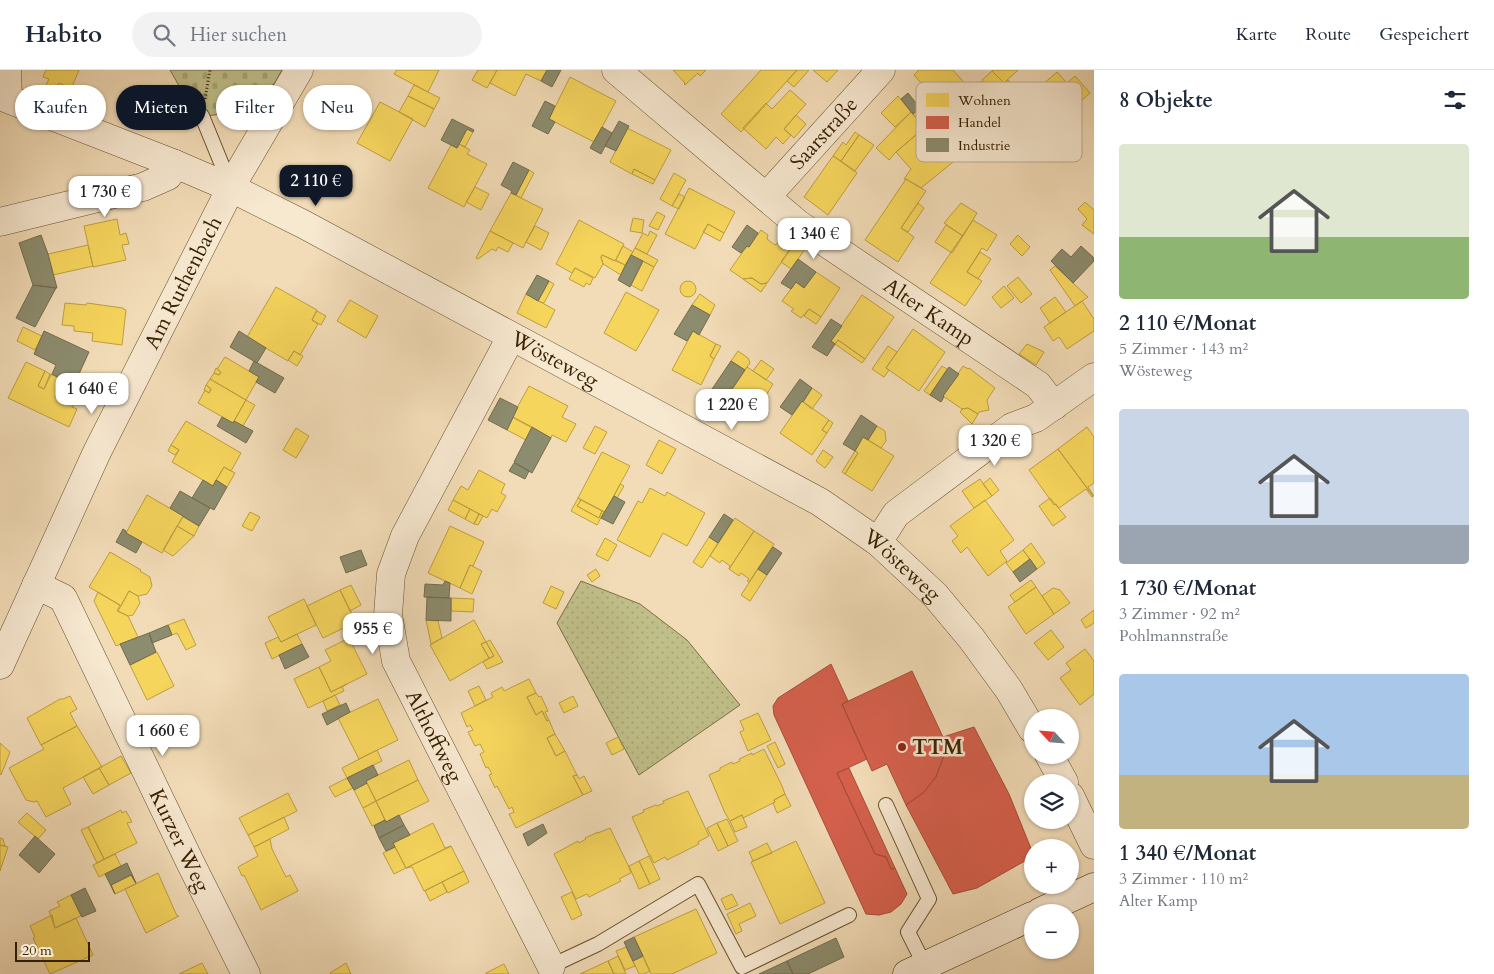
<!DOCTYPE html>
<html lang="de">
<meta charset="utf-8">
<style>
:root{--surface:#fff;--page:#f2f2f3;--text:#1f2937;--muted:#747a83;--line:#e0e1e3;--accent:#111827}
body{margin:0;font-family:Cardo,serif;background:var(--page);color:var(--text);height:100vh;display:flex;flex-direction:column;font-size:19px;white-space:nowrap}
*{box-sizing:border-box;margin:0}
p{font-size:16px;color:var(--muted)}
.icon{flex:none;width:28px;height:28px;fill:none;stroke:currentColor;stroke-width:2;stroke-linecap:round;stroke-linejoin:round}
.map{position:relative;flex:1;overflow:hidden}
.drawer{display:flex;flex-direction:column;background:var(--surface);width:400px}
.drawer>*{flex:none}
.hud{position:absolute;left:15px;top:15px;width:475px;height:45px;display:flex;gap:10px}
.needle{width:32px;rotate:296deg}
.tools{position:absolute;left:1024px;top:639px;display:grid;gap:10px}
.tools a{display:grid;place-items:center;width:55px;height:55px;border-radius:50%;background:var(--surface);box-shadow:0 1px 4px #0004;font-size:25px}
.scale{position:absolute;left:15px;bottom:12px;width:75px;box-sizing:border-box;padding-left:5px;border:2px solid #382100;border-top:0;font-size:14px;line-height:18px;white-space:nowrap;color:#382100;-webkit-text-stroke:4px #f7e8d0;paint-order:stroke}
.price{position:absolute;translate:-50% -42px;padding:0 11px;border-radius:10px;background:#fff;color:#222;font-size:16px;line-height:32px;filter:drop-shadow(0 1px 2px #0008)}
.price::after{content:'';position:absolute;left:50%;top:30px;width:15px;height:11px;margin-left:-8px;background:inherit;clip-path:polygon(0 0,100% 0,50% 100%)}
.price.current{background:var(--accent);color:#fff}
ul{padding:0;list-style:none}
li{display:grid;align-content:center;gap:10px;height:265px;padding:0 25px}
li span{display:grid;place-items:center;height:155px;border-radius:5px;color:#555}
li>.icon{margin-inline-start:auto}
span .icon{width:90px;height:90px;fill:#fffc;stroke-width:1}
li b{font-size:21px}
h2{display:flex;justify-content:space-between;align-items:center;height:60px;padding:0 25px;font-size:21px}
.tag{padding:0 18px;border-radius:22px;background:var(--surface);box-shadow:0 1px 4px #0004;font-size:18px;line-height:45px}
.tag.current{background:var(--accent);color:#fff}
header{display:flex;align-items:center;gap:30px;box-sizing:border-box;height:70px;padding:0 25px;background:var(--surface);border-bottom:1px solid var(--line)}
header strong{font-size:24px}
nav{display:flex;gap:28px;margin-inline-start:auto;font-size:18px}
.search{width:350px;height:45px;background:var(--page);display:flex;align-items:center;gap:12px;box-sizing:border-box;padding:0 18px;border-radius:28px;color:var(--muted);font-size:19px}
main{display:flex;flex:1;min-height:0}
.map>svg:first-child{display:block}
.cemetery{fill:url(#cemetery-stones);stroke:#7c7045}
.park{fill:url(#park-dots);stroke:#7c7045}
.homes{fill:#f6d55c;stroke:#bd9f40}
.shops{fill:#d6604d;stroke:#a74d36}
.industry{fill:#8c8c6e;stroke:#736c4d}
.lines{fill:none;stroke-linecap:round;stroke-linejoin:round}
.service-casing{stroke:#66502e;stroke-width:16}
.minor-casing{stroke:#66502e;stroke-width:29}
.secondary-casing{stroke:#382100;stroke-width:29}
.path{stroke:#382100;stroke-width:3;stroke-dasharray:1 2.5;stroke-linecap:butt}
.service{stroke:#f7e8d0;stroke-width:14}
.minor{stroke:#f7e8d0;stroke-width:28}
.secondary{stroke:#f7e8d0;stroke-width:28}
.poi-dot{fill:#8f2418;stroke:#f7e8d0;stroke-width:2}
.labels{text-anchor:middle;stroke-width:5;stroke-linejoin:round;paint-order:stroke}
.street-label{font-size:21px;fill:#382100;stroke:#f7e8d0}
.poi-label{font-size:21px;font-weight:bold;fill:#382100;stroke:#f7e8d0;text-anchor:start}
.key{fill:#f7e8d0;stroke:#beac92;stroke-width:1}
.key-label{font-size:14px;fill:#382100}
</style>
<header>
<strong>Habito</strong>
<div class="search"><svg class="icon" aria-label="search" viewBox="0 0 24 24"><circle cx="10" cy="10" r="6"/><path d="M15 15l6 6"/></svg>Hier suchen</div>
<nav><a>Karte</a><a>Route</a><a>Gespeichert</a></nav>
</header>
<main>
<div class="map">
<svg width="1094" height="904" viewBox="0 0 1094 904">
<defs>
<pattern id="cemetery-stones" width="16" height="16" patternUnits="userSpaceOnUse" patternTransform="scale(1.25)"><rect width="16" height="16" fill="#c0bf8a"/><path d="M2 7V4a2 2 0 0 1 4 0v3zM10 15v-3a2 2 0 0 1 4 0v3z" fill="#a6a475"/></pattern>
<pattern id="park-dots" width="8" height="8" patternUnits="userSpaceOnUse" patternTransform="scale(1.25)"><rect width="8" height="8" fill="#c0bf8a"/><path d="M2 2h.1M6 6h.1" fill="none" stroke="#a6a475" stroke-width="1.8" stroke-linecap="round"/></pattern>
</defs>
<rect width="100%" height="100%" fill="#f2dcb7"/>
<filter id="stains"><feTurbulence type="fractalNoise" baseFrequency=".004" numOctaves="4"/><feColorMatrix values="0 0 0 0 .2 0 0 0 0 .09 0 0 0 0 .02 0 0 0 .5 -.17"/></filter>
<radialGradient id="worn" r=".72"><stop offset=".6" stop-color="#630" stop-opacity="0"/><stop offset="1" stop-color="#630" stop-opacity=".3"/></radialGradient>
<path class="cemetery" d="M170,0H282L274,14L253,30L215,45L202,46L194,42Z"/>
<path class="park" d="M581,511L640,534L687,570L740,635L639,705L557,553Z"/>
<path class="homes" d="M46,0H79L71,19L59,13L56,20L46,15L49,9L43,7Z
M397,0H439L428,22L394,4Z
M478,0H497L487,18L472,10Z
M497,0H547L541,11L526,4L515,26L490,13Z
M673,0H706L700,6L698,3L685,15L684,14L685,13Z
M761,0H797L741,62L721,44Z
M797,0H809L794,17L787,11Z
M813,0H838L827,12Z
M919,0H953L976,26L946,54L931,38L938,32L914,5Z
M994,0H1018L1004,13L992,1Z
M992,1L1004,13L1008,10L1015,18L1001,30L982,10Z
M1057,2L1067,13L1075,6L1090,23L1060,50L1035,21Z
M570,7L616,31L594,72L549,49Z
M981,11L998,30L987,39L971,21Z
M414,15L440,28L434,39L408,26Z
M790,20L806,34L784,59L791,65L783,74L776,67L766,79L743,58L766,33L772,39Z
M408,26L434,39L425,57L399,42Z
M898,26L911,42L895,57L881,43Z
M933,26L938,32L931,38L949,57L941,64L932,54L925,60L913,44Z
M380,32L413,49L390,91L357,73Z
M911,42L924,58L896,82L889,90L876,78Z
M796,45L806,54L794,68L784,59Z
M627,58L671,80L655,110L634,99L632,104L610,92Z
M924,58L953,92L921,118L906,109H904L911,99L896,82Z
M467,59L473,62L465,77L459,74Z
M855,62L859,65L841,91L833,86L843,72L846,75Z
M859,65L874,75L855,101L841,91Z
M459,74L470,80L467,84L487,94L464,137L428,118L451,75L457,78Z
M833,86L857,103L828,145L804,127Z
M634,99L655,110L653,114L632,104Z
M529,100L534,103L521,128L516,125Z
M674,103L686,110L672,136L660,129Z
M906,109L926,121L901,158L914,167L898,192L865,170Z
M475,117L489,124L481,140L466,132Z
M689,118L735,142L724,163L708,154L695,179L665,164Z
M511,123L543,139L523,178L490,161Z
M679,124L685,127L679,139L672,136Z
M1085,132L1094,140V164L1082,155L1087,149L1078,139Z
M918,133L924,138L908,162L901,158Z
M961,133L977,143L963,166L944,153Z
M657,142L665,146L658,160L649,156Z
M633,148L644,150L642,163L630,161Z
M117,149L120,165L126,163L129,174L122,175L126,190L93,197L84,156Z
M579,150L624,174L615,191L602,185L601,187L603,194L595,208L575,198L572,203L556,194Z
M973,150L997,165L987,181L982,178L967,202L982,211L965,236L930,213Z
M708,154L724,163L720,171L703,162Z
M946,155L963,166L952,183L935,172Z
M535,156L549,163L541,180L526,172Z
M761,160L768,165L767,169L775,175L780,172L790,180L767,213L761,214L752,208L743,209L730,200L747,176L749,177Z
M490,161L513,173L508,182L498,177L496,181L492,179L478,189L476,188Z
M650,161L657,165L647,184L635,178L643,163L648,166Z
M1018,165L1030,177L1022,186L1010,174Z
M795,172L805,179L791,199L781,192Z
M88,175L93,196L53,205L48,184Z
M623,176L633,182L625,195L616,190Z
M635,178L658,190L654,197L631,185Z
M980,182L991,189L978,209L967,202Z
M602,185L625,195L621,205L603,194L601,187Z
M643,191L654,197L642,221L631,215Z
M1055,196L1073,213L1088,227L1075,236L1050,200Z
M575,198L593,208L590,215L586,213L584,217L569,209Z
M816,202L840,218L821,247L809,239L801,248L791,241L794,239L782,231L796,212L804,218Z
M1018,207L1032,224L1021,233L1007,216Z
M752,208L761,214L767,213L761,222L743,209Z
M680 219a8 8 0 1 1 16 0a8 8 0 1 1-16 0Z
M549,211L554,214L544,233L538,231Z
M1004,216L1014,228L1001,238L992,227Z
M276,217L317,240L312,250L318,254L300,285L294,281L288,291L247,267Z
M626,222L659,240L636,281L604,263Z
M526,224L555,240L546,258L517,243Z
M700,224L715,235L710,245L692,235Z
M862,225L894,247L865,289L838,270L835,274L831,271Z
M1055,227L1066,242L1050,253L1040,238Z
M350,230L378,246L366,268L337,251Z
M1082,231L1094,249V261L1067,279L1059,267L1053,271L1044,257Z
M65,233L86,235L87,233L123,238V239L126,240L122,275L92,271L93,263L74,261V256L62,255Z
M809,239L821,247L816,254L804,246Z
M317,241L326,246L321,255L312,250Z
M23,257L42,266L35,280L17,271Z
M913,259L945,282L919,321L886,298Z
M693,261L716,274L710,286L714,289L701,315L672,300Z
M838,270L865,289L862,293L835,274Z
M716,274L721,276L714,289L710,286Z
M1027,274L1044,282L1036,295L1019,284Z
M888,276L897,282L886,298L889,300L884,307L872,299Z
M294,281L303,286L297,296L288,290Z
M738,281L748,288L750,293L745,300L731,291Z
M225,287L259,307L246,330L210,309L214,303L219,305L221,302L217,299Z
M761,290L774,299L766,310L753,301Z
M26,292L45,301L38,316L44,319L50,304L81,318L72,337L77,339L69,357L8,328Z
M942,296L947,299L930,325L924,321Z
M963,296L968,299L969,298L995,318L987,330L989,340L979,342L978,344L968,338L962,339L943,326Z
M747,297L773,314L759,337L757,338L749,349L730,336L729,337L723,333Z
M216,298L221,302L219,305L214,303Z
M45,301L50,304L51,305L44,319L38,316Z
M79,304L82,305L76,316L74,315Z
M210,309L246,330L233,353L198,333L205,320L209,323L211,319L206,315Z
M206,315L211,319L209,323L204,320Z
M529,316L568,336L562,347L576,354L566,372L552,365L551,368L512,347Z
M812,318L822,325L812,339L803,332Z
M246,330L255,335L243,356L234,351Z
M802,331L829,350L822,360L827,363L812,385L780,363Z
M968,338L978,344L972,354L960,342L962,339Z
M513,347L532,357L526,370L507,360Z
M829,350L833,353L827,363L822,360Z
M186,351L241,383L231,401L224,397L213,416L172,392L179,380L171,375Z
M595,356L607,362L595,384L583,378Z
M877,356L885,361L886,371L881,378L868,370Z
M1087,357L1094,367V413L1088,417L1094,426H1093L1058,379Z
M296,358L309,366L296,388L283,380Z
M863,367L894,386L872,421L845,404L858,383L855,381Z
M659,370L676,379L662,404L646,395Z
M171,375L179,380L175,385L168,381Z
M1058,379L1093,426L1092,427L1086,419L1059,438L1056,434L1054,435L1029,400Z
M823,380L833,387L825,398L816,391Z
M855,381L858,383L845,404L842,402Z
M602,382L630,396L605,442L578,428Z
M224,397L235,403L227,417L216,410Z
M479,400L505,414L501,423L506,426L497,442L492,439L487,448L453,430L461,416L468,420Z
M990,408L999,420L992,426L983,414Z
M980,409L992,426L974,438L962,421Z
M620,414L624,416L617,428L614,426Z
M650,418L665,426L667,422L705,443L687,476L663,463L650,487L617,470L638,431L642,433Z
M147,425L183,446L162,483L126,463Z
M578,428L581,430L577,436L599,448L602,441L604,442L597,455L571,441Z
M1050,428L1066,447L1053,456L1039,436Z
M453,430L470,439L465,449L448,440Z
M581,430L602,441L599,448L577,436Z
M985,430L1014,470L1000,481L1007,491L988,506L967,477L961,483L952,471L958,466L950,456Z
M470,439L479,444L474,454L465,449Z
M250,442L260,447L252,461L242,456Z
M479,444L483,446L478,455L474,454Z
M183,447L199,456L194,466L177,456Z
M735,448L754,461L729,499L730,496L722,490L720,493L710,486Z
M177,456L194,466L173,486L163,480Z
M450,456L484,472L473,496L470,495L460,518L428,503Z
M754,461L774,474L749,512L747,511L749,509L741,503L739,506L729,499Z
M709,467L718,473L702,498L693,492Z
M605,468L617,475L608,491L596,485Z
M1031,473L1045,493L1037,499L1023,480Z
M1023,480L1030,489L1013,502L1006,493Z
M110,482L141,500L140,501L150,507L152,516L147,524L138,526L129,521L121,536L89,517Z
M470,495L482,501L472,524L460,518Z
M596,499L600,506L592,512L587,505Z
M758,499L767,505L750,531L741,525Z
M1031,510L1036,517L1015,532L1010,525Z
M351,515L361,535L350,541L340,520Z
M551,516L564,522L556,539L543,533Z
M1036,517L1054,544L1026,564L1008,537Z
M1053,518L1060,520L1070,533L1054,544L1042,526Z
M340,520L356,552L323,568L307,536Z
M129,521L138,526L140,533L133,545L128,546L118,541Z
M98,522L120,535L117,541L128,546L138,567L116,576L94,531Z
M451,528L474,529L473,542L451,541Z
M304,529L316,555L281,572L268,547Z
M1094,540V553L1086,558L1081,550Z
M184,549L196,575L186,580L177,563L172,565L168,555Z
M426,550L438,551L442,568L431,574Z
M474,550L486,572L481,574L489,588L450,611L430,575Z
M1051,560L1064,577L1048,590L1034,573Z
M297,564L302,574L272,589L265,573L278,567L281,572Z
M349,568L367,604L331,622L319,597L331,591L325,580Z
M490,570L503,592L487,599L483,592L494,586L486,572Z
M486,572L494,586L489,588L481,574Z
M1085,579L1094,591V624L1080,635L1060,608L1071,600L1066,593Z
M157,582L174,616L147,630L130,595Z
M319,597L331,622L347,614L342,617L344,621L308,638L294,609Z
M529,609L536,623L527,627L536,645L542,641L547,651L549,650L555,664L547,668L556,686L565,681L577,705L573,706L583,725L516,758L509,744L514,742L512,737L509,739L497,716L495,718L489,705L492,704L488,697L486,698L480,684L484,682L480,674L475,676L468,662L473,660L470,655L467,657L461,643L493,627L491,623L502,617L504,621Z
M479,616L486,630L475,636L468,621Z
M536,623L539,627L541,626L548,641L545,642L549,650L547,651L542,641L536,645L527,627Z
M335,625L340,635L327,641L323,631Z
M70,626L77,639L70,643L77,656L41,675L27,648L60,629H63Z
M573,626L578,636L564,643L559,633Z
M378,629L398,670L359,689L338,648Z
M758,643L771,670L748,681L740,662L744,660L740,651Z
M77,656L102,697L63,718L71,734L46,747L37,731L34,732L26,730L9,698L44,679L41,675Z
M555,664L565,681L556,686L547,668Z
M618,667L624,679L612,685L606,673Z
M775,672L785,694L778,698L767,676Z
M0,673L10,682L1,705L0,704Z
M764,679L782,716L785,724L774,730L775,732L743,748L742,745L730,751L725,743L709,705L720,700V698L732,692L733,694L740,691L739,689L752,683V685Z
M377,680L382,691L347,708L342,698Z
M121,686L131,703L109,715L99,698Z
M409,690L418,710L376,731L366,711Z
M99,698L109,715L93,724L83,707Z
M577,705L579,709L584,706L592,721L583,725L573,706Z
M347,708L353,718L335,727L329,717Z
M418,710L429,731L386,752L376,731Z
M367,713L376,731L363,738L354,720Z
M688,721L709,766L698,772L699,774L667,790L665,787L654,793L650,785H649L632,747L644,742L643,740L656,735L657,736L664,733L663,731Z
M288,723L297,741L248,765L239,748Z
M785,724L791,736L777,743L773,733L775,732L774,730Z
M376,731L385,750L372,756L363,738Z
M121,740L122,743L126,741L132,752L127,753L137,773L104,789L88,757Z
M27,743L46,760L38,769L18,752Z
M742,745L747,757L735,762L730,751Z
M284,747L289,759L254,777L248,765Z
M727,749L738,771L728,776L717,753Z
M433,753L445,778L451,776L406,798L393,773Z
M717,753L728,776L718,781L707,758Z
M88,757L104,789L97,793L81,760Z
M610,758L628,795L631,803L619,809L621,811L589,827L587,824L576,829L554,784L578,771L579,773L586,769L585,768L598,762V763Z
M0,768L3,769L5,776L0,775Z
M270,769L272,779L286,807L290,805L298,821L261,840L244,805L242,806L238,797L258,786L254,777Z
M796,771L825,833L780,854L751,792Z
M767,773L772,783L753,791L749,782Z
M0,775L8,777L0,801Z
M451,776L464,801L424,821L412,797L406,798Z
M395,777L406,798L394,804L383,783Z
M115,784L121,796L99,807L93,795Z
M649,786L660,809L650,814L639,791Z
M639,791L650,814L639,819L629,796Z
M464,801L469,812L448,823L442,812Z
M158,803L177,846H179L146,863L125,819Z
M131,805L136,814L115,824L111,815Z
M442,812L447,822L430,831L425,821Z
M572,822L582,845L572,850L561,827Z
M732,824L738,835L726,840L721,829Z
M71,825L81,846L55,858L49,841L60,836L57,832Z
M750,833L756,846L739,854L742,861L736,864L727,844Z
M696,839L717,883L672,904H651L634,867Z
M52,845L55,858L76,848L93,885L50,904L33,868L35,867L30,856Z
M626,877L635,896L625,900L616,881Z
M618,886L626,904H614L608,891Z
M643,886L650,901L644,904H639L633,891Z
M608,891L614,904H580Z
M202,893L208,904H179Z
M346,893L351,904H331L330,903Z
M504,894L509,904H486V903Z"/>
<path class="shops" d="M831,594L848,631L842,634L867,689L837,703L875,784L886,787L891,799L895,798L907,824L901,834L891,842L879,845L866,844L774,645L773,636L778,628Z
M912,601L943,667V688L936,707L923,723L906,735L887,694L872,701L842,634Z
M974,657L1009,724L1032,781V787L977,818L953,824L906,735L923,723L936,707L943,688V667Z
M849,698L895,798L891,799L886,787L875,784L837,703Z"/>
<path class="industry" d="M547,0H561L552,17L541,11Z
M908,23L920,38L913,44L901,29Z
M545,31L555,36L549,49L555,52L548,64L532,56Z
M452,49L474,60L473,62L467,59L457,78L441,70Z
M619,51L629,56L616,81L605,76Z
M602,57L612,63L601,84L590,78Z
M513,92L529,100L516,125L511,123L512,121L501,115Z
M747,155L758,163L749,177L747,176L741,183L732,177Z
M41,165L48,184L57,218L33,215L19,173Z
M1081,176L1094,188V191L1073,213L1051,191L1062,179L1071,187Z
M631,185L643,191L630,217L618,210Z
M798,189L816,202L804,218L796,212L791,219L781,213Z
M537,205L549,211L538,231L526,224Z
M33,215L56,218L35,257L16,248Z
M692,235L710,245L699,265L693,261L687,271L674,264Z
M831,249L842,256L831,271L835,274L827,286L812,277Z
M44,261L89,282L74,315L52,304L56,295L34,284Z
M239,261L266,278L257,293L230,277Z
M254,291L284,308L275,323L256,312L259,307L249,301Z
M731,291L745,300L726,328L712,319Z
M949,297L959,304L943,326L944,327L941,332L930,325Z
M800,309L812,318L803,332L802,331L792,345L780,337Z
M500,328L518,337L507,360L488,350Z
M861,345L877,356L868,370L863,367L855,381L843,374Z
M222,347L233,353L234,351L253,361L246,373L217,356Z
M532,357L551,368L532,403L514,392Z
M514,393L529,401L525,409L509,401Z
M203,410L213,416L216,410L227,417L214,440L192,428Z
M180,421L210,438L199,456L170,438Z
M614,426L625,432L613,454L601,448Z
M724,444L733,450L718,473L709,467Z
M123,459L126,461V463L142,472L136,483L116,472Z
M773,477L782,483L767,505L758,499Z
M361,480L367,495L346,503L340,487Z
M1030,489L1037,499L1020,512L1013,502Z
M445,511L450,513L449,528L424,527L425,514L443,515Z
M427,527L451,528V551L426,550Z
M168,555L172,565L152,573L149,563Z
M149,563L156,582L130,595L120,574Z
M302,574L309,587L285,599L279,585Z
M346,633L350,642L327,655L322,644Z
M373,695L378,705L366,711L367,713L354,720L347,708Z
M399,745L404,755L379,768L374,756L385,750L386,752Z
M543,754L547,763L528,776L523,764Z
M404,755L410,765L393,773L395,777L386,781L379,768Z
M35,766L55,784L39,803L19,785Z
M127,793L136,813L131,805L111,815L115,824L105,804Z
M85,818L96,841L82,847L71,825Z
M634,867L643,886L633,891L624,872Z
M836,868L844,887L808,904H793L787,891Z
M787,891L793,904H759Z"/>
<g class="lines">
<g class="service-casing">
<path id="service" d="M202,46L231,117
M886,735L929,829L908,862L925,896
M551,896L598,874L698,814L742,897L849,845"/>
</g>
<g class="minor-casing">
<g id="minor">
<path d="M7,0L8,28"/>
<path id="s1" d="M616,0L798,154L1038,315L1054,336"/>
<path id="s2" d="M0,26L175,94L231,118L303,154L820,432L878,472L935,525L971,568L1009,620L1032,659"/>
<path id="s3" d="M766,127L881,0"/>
<path d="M0,152L143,117L168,106L175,94"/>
<path id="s4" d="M511,267L405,466L391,504L388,545L396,591L551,896"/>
<path d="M878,472L896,444L1012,357L1036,348L1094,307"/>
<path id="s5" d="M36,515L63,528L189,790L246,904"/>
<path id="s6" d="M0,595L97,382L237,106L299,0"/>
<path d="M1049,685L1064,712"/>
<path d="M1070,726L1094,775"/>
</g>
</g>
<g class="secondary-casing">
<path id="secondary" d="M1040,842L1094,817
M907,904L1032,846"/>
</g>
<path class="path" d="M205,29L210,0"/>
<use href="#service" class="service"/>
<use href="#minor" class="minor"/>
<use href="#secondary" class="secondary"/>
</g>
<circle class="poi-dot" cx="902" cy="677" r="5"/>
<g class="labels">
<g class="street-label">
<text dy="7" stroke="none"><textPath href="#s3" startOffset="86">Saarstraße</textPath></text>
<text dy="7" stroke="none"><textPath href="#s6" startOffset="424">Am Ruthenbach</textPath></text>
<text dy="7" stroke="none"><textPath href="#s1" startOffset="396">Alter Kamp</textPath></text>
<text dy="7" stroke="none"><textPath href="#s2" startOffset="615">Wösteweg</textPath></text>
<text dy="7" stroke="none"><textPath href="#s2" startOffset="1020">Wösteweg</textPath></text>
<text dy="7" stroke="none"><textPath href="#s4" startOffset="438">Althoffweg</textPath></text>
<text dy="7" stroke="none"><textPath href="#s5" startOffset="299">Kurzer Weg</textPath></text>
</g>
<g class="poi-label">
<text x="912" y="684">TTM</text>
</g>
</g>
<rect x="916" y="12" width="166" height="80" rx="8" class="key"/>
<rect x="926" y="23" width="23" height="14" fill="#f6d55c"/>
<rect x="926" y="46" width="23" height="13" fill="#d6604d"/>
<rect x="926" y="68" width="23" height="14" fill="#8c8c6e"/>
<g class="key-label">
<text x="958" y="35">Wohnen</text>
<text x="958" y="57">Handel</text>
<text x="958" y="80">Industrie</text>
</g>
<rect width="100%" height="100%" filter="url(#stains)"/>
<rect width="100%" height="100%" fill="url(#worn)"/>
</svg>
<div class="tools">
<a><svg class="needle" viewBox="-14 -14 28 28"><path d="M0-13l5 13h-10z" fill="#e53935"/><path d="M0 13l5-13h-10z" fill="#747a83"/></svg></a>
<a><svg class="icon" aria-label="layers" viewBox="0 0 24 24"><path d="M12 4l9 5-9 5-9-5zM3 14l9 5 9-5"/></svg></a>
<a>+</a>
<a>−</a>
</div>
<div class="scale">20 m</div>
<b class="price current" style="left:316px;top:137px">2 110 €</b>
<b class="price" style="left:105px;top:148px">1 730 €</b>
<b class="price" style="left:814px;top:190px">1 340 €</b>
<b class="price" style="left:92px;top:345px">1 640 €</b>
<b class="price" style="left:732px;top:361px">1 220 €</b>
<b class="price" style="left:995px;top:397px">1 320 €</b>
<b class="price" style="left:373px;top:585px">955 €</b>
<b class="price" style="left:163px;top:687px">1 660 €</b>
<div class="hud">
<a class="tag">Kaufen</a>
<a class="tag current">Mieten</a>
<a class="tag">Filter</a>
<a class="tag">Neu</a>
</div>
</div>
<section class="drawer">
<h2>8 Objekte<svg class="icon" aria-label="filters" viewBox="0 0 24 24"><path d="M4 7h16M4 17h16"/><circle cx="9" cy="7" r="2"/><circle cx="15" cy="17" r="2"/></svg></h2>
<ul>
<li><span style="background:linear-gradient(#dfe7d0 60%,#8fb573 0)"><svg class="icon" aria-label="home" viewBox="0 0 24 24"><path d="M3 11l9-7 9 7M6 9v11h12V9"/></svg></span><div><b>2 110 €/Monat</b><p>5 Zimmer · 143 m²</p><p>Wösteweg</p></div></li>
<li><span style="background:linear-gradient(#c9d6e8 75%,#9aa5b1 0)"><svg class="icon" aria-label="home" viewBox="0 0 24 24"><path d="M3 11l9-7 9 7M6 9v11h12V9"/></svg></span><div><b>1 730 €/Monat</b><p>3 Zimmer · 92 m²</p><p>Pohlmannstraße</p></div></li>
<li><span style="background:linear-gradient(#a9c7e8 65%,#c2b280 0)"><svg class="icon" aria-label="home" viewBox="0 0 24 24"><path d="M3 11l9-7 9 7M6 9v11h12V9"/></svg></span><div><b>1 340 €/Monat</b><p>3 Zimmer · 110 m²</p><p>Alter Kamp</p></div></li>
</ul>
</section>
</main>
